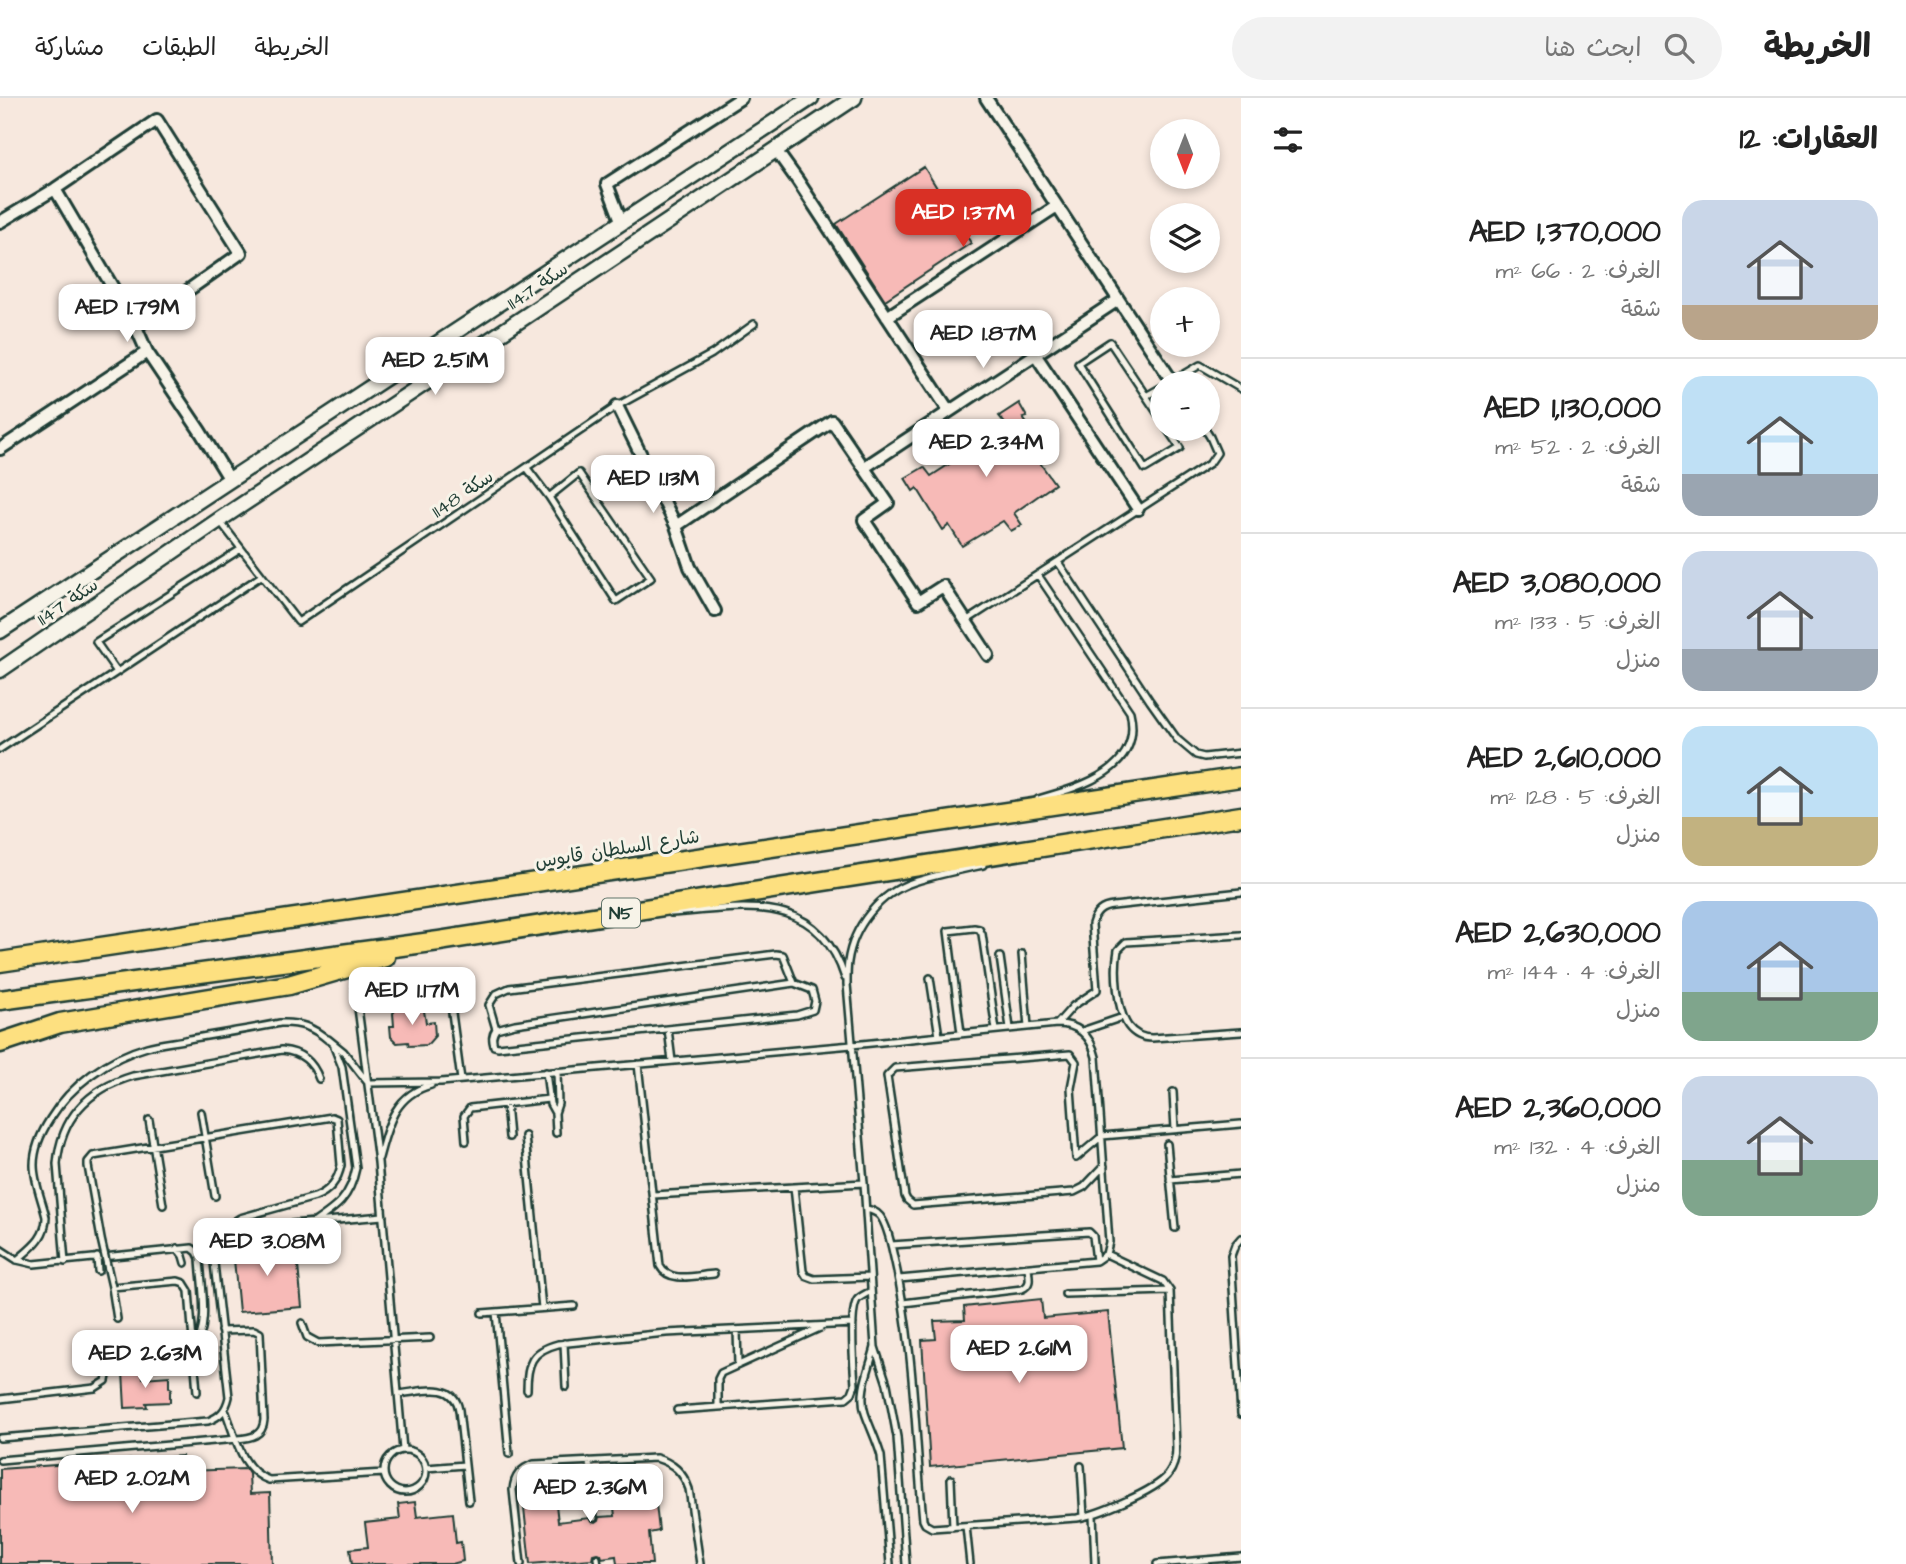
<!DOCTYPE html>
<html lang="ar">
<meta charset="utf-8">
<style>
:root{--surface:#fff;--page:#f2f2f2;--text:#222;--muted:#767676;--line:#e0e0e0;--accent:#d93025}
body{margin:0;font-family:"Architects Daughter","Playpen Sans Arabic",sans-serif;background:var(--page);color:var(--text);direction:rtl;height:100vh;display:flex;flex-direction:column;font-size:26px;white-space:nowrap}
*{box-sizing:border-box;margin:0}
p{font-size:23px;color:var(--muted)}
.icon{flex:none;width:38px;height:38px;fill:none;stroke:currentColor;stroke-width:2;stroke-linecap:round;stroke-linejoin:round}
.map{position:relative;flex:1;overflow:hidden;direction:ltr}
.details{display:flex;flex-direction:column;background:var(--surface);width:665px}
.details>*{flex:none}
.needle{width:46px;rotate:180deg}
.fabs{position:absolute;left:1150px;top:21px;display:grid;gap:14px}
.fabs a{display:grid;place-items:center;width:70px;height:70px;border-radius:50%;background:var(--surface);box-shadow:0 4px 10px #0003;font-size:35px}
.price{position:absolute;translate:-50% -60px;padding:0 16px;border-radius:14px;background:#fff;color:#222;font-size:23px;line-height:46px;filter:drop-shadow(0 2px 4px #0008)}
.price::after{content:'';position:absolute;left:50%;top:42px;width:21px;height:16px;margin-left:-10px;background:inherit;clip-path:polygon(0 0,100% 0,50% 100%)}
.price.selected{background:var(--accent);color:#fff}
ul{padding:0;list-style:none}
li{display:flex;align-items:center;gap:21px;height:175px;padding:0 28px}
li+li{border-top:2px solid var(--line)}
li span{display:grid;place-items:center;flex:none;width:196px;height:140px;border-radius:21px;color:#555}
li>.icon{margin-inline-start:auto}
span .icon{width:84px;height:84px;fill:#fffc;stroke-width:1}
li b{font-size:30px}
h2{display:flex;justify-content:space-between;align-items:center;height:84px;padding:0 28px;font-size:30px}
header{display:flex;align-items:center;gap:42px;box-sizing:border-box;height:98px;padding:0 35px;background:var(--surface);border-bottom:2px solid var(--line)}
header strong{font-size:33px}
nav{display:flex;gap:38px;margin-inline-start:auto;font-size:24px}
.search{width:490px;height:63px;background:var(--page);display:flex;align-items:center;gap:18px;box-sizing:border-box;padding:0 24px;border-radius:38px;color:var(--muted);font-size:26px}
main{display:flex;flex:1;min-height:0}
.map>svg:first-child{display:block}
.building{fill:#f7bab7;stroke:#1f3d34;stroke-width:2}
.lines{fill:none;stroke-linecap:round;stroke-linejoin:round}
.service-casing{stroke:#1f3d34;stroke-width:10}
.minor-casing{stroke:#1f3d34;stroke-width:16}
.tertiary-casing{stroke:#1f3d34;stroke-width:19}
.trunk-casing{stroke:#1f3d34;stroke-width:23}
.service{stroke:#f7f3e8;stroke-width:5}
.minor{stroke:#f7f3e8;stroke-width:10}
.tertiary{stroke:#f7f3e8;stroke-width:14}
.trunk{stroke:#fde080;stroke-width:18}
.service-bridge-casing{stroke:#1f3d34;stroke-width:10;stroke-linecap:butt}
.service-bridge{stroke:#f7f3e8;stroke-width:5}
.labels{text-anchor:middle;stroke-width:6;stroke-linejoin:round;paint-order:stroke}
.shield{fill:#f7f3e8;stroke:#60746a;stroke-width:2}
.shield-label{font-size:18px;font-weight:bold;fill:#1f3d34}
.street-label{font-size:19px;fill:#1f3d34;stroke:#f7f3e8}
</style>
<header>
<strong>الخريطة</strong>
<div class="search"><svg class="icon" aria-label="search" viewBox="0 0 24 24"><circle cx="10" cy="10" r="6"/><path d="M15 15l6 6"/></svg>ابحث هنا</div>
<nav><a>الخريطة</a><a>الطبقات</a><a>مشاركة</a></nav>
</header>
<main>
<section class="details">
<h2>العقارات: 12<svg class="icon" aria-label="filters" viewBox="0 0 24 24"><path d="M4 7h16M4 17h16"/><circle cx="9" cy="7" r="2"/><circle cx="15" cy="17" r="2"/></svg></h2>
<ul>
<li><span style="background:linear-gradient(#c9d6e8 75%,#b9a48a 0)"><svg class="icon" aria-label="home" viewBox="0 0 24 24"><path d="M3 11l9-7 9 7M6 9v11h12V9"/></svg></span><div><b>AED 1,370,000</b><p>الغرف: 2 · 66 m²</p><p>شقة</p></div></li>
<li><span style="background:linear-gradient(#bfe0f5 70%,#9aa5b1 0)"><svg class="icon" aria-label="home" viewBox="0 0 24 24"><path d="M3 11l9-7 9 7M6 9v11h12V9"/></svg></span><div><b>AED 1,130,000</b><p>الغرف: 2 · 52 m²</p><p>شقة</p></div></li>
<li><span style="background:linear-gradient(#c9d6e8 70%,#9aa5b1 0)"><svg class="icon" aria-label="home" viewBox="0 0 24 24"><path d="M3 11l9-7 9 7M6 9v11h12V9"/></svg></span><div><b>AED 3,080,000</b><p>الغرف: 5 · 133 m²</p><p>منزل</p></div></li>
<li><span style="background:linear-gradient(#bfe0f5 65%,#c2b280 0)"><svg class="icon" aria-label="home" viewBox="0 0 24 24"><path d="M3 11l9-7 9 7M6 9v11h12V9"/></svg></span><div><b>AED 2,610,000</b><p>الغرف: 5 · 128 m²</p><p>منزل</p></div></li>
<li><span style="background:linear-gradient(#a9c7e8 65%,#7fa58c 0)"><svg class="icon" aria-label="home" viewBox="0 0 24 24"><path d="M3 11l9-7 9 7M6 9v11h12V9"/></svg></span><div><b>AED 2,630,000</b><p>الغرف: 4 · 144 m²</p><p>منزل</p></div></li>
<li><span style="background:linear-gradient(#c9d6e8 60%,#7fa58c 0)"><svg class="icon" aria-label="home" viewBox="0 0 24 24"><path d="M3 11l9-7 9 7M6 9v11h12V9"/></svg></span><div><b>AED 2,360,000</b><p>الغرف: 4 · 132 m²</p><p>منزل</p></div></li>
</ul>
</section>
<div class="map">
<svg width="1241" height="1466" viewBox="0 0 1241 1466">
<rect width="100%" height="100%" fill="#f7e8de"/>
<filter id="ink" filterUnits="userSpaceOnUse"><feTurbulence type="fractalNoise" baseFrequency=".0143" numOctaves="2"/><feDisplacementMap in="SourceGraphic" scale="14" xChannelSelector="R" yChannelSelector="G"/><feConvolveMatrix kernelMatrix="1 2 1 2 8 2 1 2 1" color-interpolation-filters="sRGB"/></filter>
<g filter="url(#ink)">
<path class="building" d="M924,69L971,145L885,202L836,126Z
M1019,305L1027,319L1023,320L1051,360L1040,365L1055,386L1014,415L1022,427L1011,433L1003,423L962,448L949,427L943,432L917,390L913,393L905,380L924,369L931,378L951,365L943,353L981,331L988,341L1007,328L999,318Z
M416,907L424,913L426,925L434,924L435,938L427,947L409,948L408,944L397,945L391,939L390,928H394L393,915L398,909Z
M296,1147L302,1209L239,1214L233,1151Z
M1041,1201L1043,1220L1108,1214L1122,1350L930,1369L922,1242L936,1241L934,1223L965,1222L964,1209Z
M142,1272L143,1280L169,1278V1289L172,1291L170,1294V1304L146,1305L147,1309L125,1310L123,1274Z
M182,1358L184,1373L246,1371L249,1376L250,1396L270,1395L272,1466H0V1371Z
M552,1372L558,1424L589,1420L591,1424L595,1425L598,1423L599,1419L615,1418L610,1375L633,1373L635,1390L654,1388L659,1433L649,1435L652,1466H617L616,1458L602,1460L601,1456L597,1455L593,1456L592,1461L530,1466L521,1382L527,1375Z
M415,1404L417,1419L453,1415L456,1445L461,1444L463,1463L452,1466H352L350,1451L368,1449L365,1425L400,1421L398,1406Z"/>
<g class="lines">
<g class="service-casing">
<path id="service" d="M1171,284L1200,267L1241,291
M1146,298L1162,289
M1162,322L1110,244L1078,265L1145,371L1180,350L1167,331
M527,370L549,399L616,503L651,480L579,375L549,399
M219,422L298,524L617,308L712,256L754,226
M241,451L96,544L117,574L261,478
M1058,464L1150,603L1177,641L1196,657L1204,659L1241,655
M1038,477L1130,614C1144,672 1080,689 1038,701
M966,523L1210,365L1217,355L1210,339L1205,331
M0,651L117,574
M671,815C744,810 817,792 845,880
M1241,837L1126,844L1118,852C1114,872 1117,912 1128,928C1134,936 1142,940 1152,940L1241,934
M1022,856L1028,929
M1000,859L1010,930
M353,871L378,1064L403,1352
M930,880L939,938
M794,885L812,892L815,903L813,912L797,917L498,949L494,948C492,941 492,937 496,931L515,926Z
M450,900L461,982
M1057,926L1073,908L1097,892L1092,826C1095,815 1101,809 1113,808L1241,794
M496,931L489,907L496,896L509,890L776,856L783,857L794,885
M668,931L672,963
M1082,933L1123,919
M961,935L948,833L974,830L979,831L982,836L996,932
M328,941L344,954L368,985L441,984L852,947L1057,926C1079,926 1091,938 1096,959L1109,1144L1106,1156L1096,1163L899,1181
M638,966L660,1168C669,1186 697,1177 714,1176
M546,974L550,1006L555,1015L556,1035
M1173,994L1175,1032
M506,1006L509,1039
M201,1014L215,1098
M555,1015L558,1006L557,973
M149,1022L163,1107
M525,1038L542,1210
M466,1043L464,1018L470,1010L549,1001
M1167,1046L1175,1130
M379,1060C388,1027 394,997 431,987
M1076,1060L1071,990L1076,964L1070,956L895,970L887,978L905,1098L907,1102L913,1107L1074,1094L1084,1089L1104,1068
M1076,1060L1102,1038L1241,1026
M1170,1082L1241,1076
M794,1089L803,1173L806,1178L814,1181L870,1179
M653,1097L864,1085
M866,1111C871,1112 876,1113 880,1118C888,1128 892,1151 895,1164C914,1249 915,1336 923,1422L925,1426L932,1430L1077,1420C1097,1417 1155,1393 1168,1377C1174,1369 1176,1360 1176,1350L1170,1193L1163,1183L1106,1156
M313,1125C337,1109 350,1100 356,1070L342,969L334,949
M1241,1140L1235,1147L1231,1158L1241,1316
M101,1141L88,1068V1064L93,1058L332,1019L337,1021L341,1067C338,1083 330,1093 315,1099L240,1120L229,1127L222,1142
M891,1147L1089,1134L1093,1138L1096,1163
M177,1150L183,1158L185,1165
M0,1151L17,1162L34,1166L192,1150L197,1154L200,1160C201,1188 211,1229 193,1252
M97,1159L98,1173
M17,1162C32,1149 46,1140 46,1119C42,1102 34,1084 34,1067C34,1050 41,1035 50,1021C71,987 108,960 147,949C161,945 176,944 189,941C219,936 250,931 280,925C299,924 313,929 328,942
M65,1164L57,1066C61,1019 89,991 133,978L282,952C301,954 313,963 319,981
M1065,1196L1170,1193
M903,1205L1022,1191C1032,1187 1029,1179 1028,1170
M496,1214L509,1356
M482,1215L574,1208
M117,1221L112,1189L178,1183L184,1185L189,1193L197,1294
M302,1225L307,1239L318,1245L430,1240
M737,1232L738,1267
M564,1245L566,1289
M875,1249C870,1270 858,1294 865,1315C870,1330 877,1343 881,1358L890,1466
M527,1292C527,1266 531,1253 558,1246L666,1235L853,1226
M399,1296C420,1294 454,1282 459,1312L469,1403
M0,1301L95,1290L106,1283L108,1273
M718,1309V1281L721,1275L820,1230
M225,1312C235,1337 241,1373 269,1382L384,1375
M677,1312L846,1300L852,1295L855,1287C854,1269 849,1215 857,1202C860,1198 866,1196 871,1193
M0,1340L208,1323C220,1319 226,1312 229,1299L214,1165C217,1147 228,1134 246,1130L383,1118
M384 1373a21 21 0 1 1 42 0a21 21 0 1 1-42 0Z
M0,1362L237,1341C251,1340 263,1338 264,1322L260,1235L254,1232L221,1233
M589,1363L594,1420
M1081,1368L1084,1419
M426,1370L465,1367
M951,1381L953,1429
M1093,1417L1095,1466
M966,1428L970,1466
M597,1460L598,1466
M521,1466L513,1392C514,1378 521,1370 534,1366L656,1360C673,1365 683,1374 689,1391L700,1466
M906,1466L897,1339L887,1286L875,1249L864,1085L847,886C847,879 847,871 848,864C853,828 880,795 914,784C936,777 960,772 983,767
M1157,1466L1241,1459"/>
</g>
<g class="minor-casing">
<path id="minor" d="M986,0L1172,283
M775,51L798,83L949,313
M55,91L136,229L147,254L200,333L230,382
M0,124L55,91L157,22L241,155L136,229
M622,125L607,86L741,0
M887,219L1057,108
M1035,256L1138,411
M617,308L676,428L690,469L715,513
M0,351L147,254
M865,369L1118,202
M676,428L832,323L888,405L864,422L918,504L943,488L988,557"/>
</g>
<g class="tertiary-casing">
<path id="tertiary" d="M0,533L811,0
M0,572L219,422L854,0"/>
</g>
<g class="trunk-casing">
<path id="trunk" d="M0,864L1241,679
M0,902L439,843L1241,718
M0,945L60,925L289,887L385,859"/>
</g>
<use href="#service" class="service"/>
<use href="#minor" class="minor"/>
<use href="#tertiary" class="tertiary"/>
<use href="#trunk" class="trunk"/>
<g class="service-bridge-casing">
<path id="service-bridge" d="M101,1141L112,1189"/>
</g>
<use href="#service-bridge" class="service-bridge"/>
</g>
</g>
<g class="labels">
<rect class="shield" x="602" y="800.5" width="38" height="29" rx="5"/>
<g class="shield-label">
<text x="621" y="821">N5</text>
</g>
<g class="street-label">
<text transform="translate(537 187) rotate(-34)" y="7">سكة 1147</text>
<text transform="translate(462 395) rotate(-34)" y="7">سكة 1148</text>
<text transform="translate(67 503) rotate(-34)" y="7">سكة 1147</text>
<text transform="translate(617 750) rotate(-9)" y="7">شارع السلطان قابوس</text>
</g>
</g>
</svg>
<div class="fabs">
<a><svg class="needle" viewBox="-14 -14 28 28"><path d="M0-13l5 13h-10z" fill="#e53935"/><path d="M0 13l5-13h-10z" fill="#767676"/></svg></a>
<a><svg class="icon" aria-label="layers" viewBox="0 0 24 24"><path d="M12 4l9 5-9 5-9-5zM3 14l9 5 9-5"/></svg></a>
<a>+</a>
<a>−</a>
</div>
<b class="price selected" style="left:963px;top:151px">AED 1.37M</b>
<b class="price" style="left:127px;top:246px">AED 1.79M</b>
<b class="price" style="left:983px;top:272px">AED 1.87M</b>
<b class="price" style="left:435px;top:299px">AED 2.51M</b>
<b class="price" style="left:986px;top:381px">AED 2.34M</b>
<b class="price" style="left:653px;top:417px">AED 1.13M</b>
<b class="price" style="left:412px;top:929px">AED 1.17M</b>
<b class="price" style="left:267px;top:1180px">AED 3.08M</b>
<b class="price" style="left:1019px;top:1287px">AED 2.61M</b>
<b class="price" style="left:145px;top:1292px">AED 2.63M</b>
<b class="price" style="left:132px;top:1417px">AED 2.02M</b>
<b class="price" style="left:590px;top:1426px">AED 2.36M</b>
</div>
</main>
